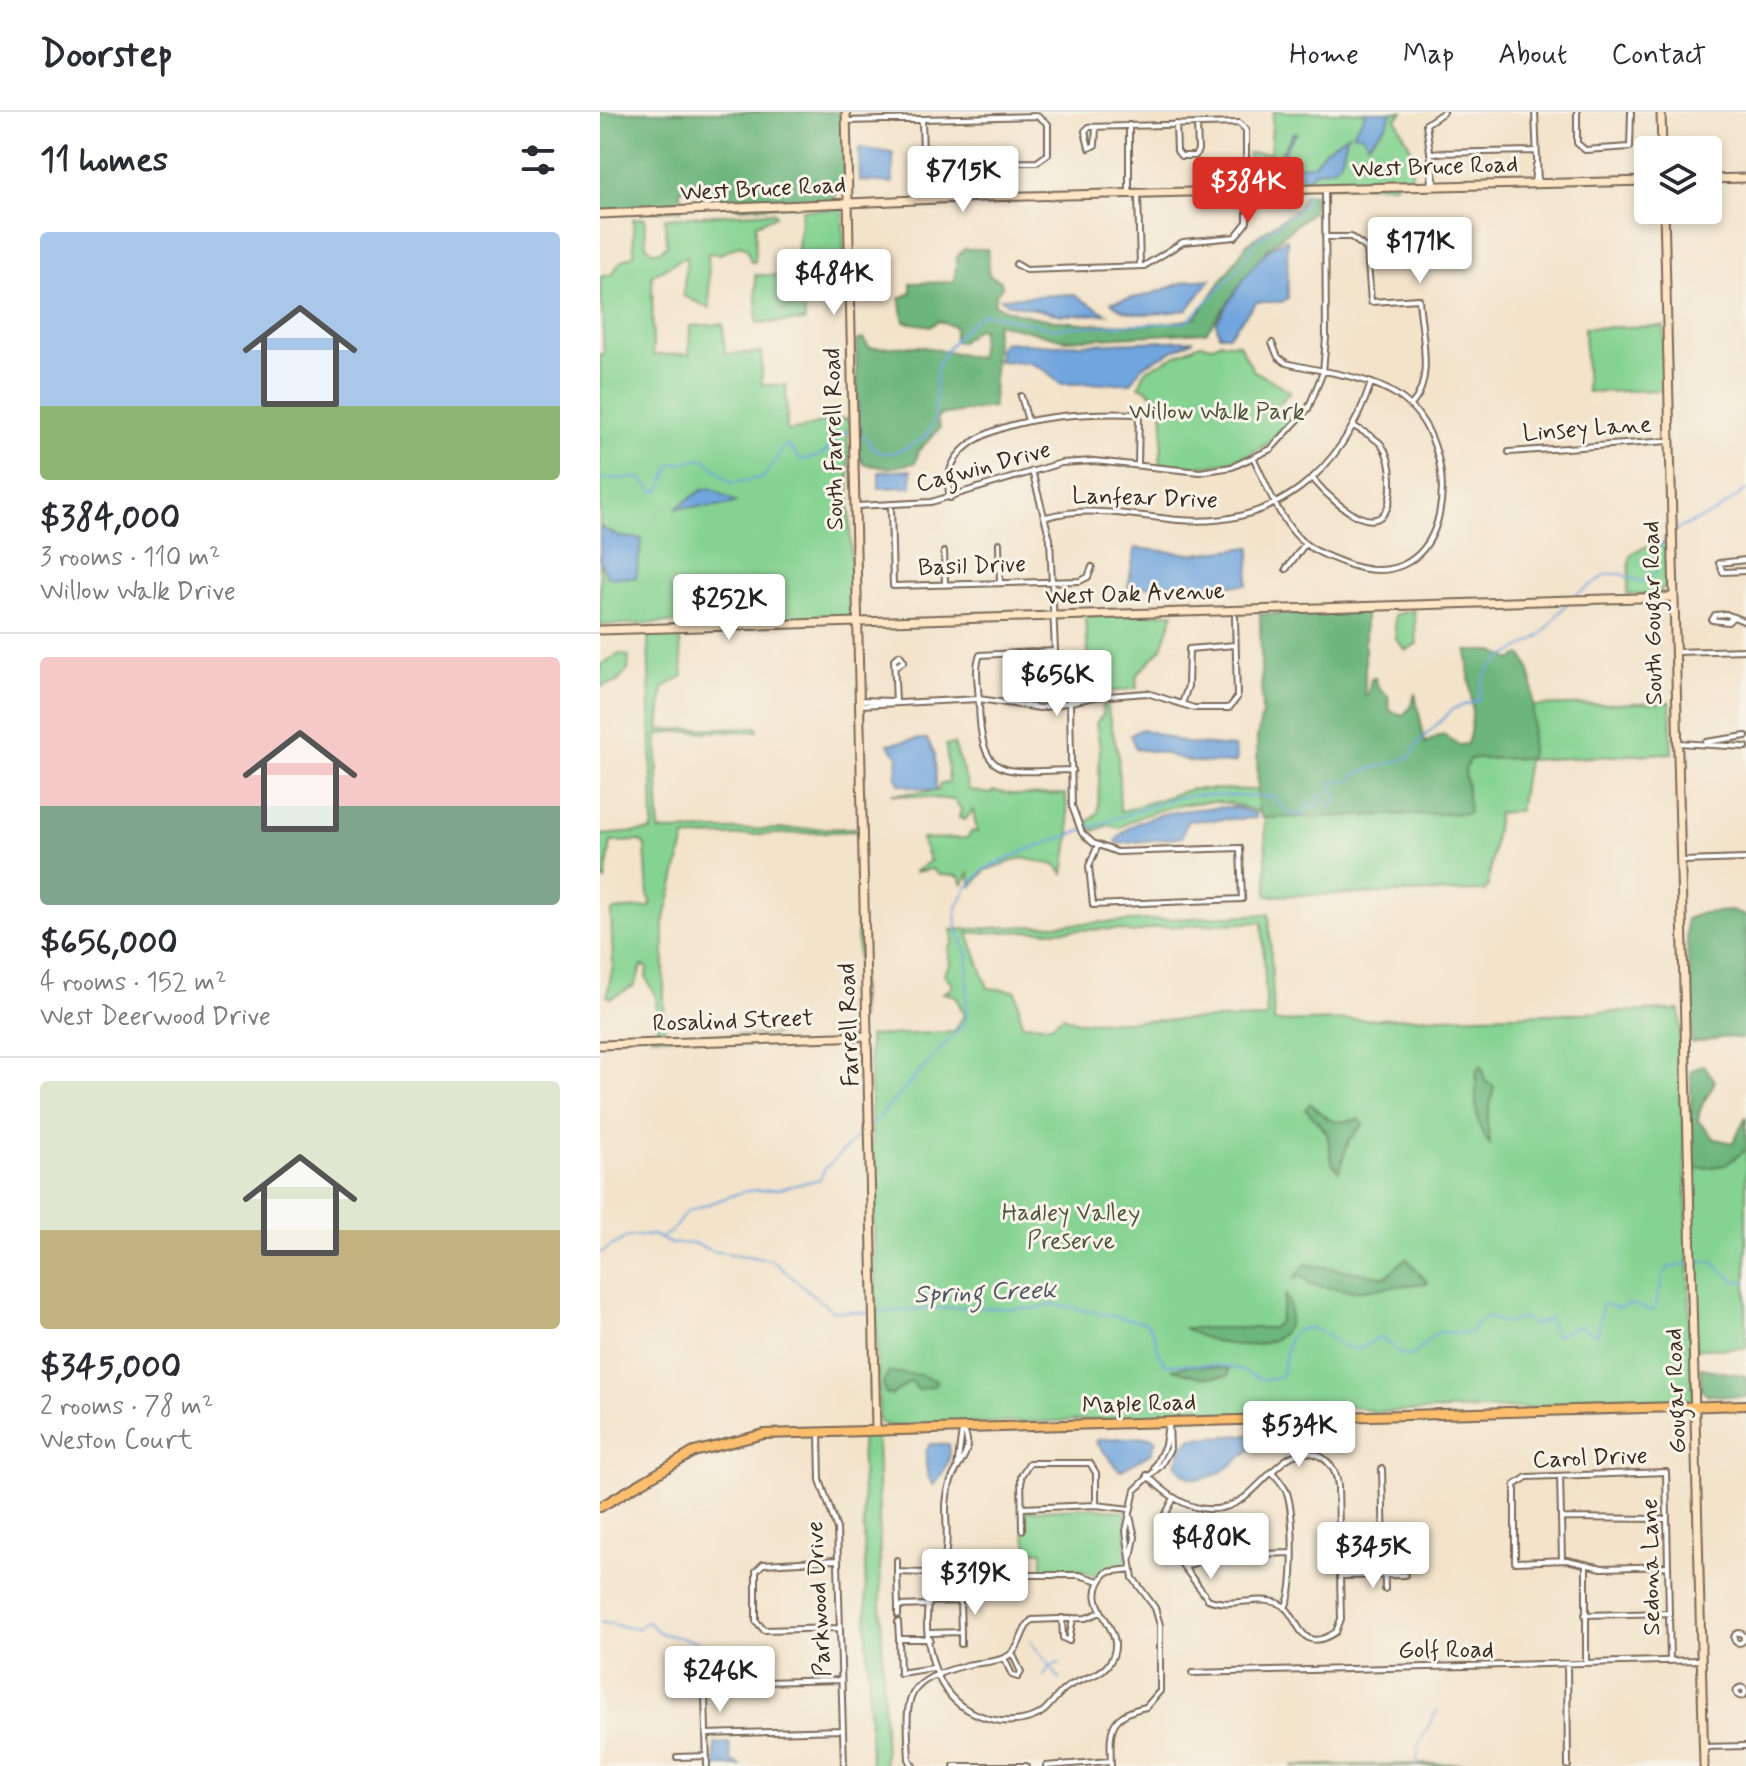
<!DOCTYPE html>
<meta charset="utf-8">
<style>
:root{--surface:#fff;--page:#f2f2f3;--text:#2b2b33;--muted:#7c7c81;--line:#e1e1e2;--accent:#d93025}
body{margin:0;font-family:Mynerve,sans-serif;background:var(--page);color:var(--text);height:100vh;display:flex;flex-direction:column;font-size:30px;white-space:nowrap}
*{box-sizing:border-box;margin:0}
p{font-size:26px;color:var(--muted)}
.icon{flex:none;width:44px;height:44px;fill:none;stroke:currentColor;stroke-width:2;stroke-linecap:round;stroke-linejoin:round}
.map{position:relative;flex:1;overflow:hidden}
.details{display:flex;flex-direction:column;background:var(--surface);width:600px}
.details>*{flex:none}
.controls{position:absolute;left:1034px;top:24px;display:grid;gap:16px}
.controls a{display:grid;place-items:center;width:88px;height:88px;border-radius:8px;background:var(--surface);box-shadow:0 4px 12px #0003;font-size:40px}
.price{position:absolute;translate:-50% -68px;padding:0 18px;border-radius:8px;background:#fff;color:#222;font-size:26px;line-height:52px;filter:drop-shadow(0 2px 4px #0008)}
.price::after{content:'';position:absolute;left:50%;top:48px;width:24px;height:18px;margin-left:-12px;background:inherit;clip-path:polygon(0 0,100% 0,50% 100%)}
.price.selected{background:var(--accent);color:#fff}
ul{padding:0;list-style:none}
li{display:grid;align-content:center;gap:16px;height:424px;padding:0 40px}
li+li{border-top:2px solid var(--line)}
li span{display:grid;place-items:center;height:248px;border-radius:8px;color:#555}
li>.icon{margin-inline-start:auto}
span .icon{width:144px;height:144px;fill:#fffc;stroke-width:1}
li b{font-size:34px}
h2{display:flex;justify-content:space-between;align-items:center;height:96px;padding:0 40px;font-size:34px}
header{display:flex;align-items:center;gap:48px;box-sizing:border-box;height:112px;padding:0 40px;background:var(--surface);border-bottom:2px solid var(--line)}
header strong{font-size:38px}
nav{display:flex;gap:44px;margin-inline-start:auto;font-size:28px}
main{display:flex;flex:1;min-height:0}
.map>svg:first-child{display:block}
.green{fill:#85d392;stroke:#607e58;stroke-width:2;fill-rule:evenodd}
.forest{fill:#6cb57c;stroke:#54704d;stroke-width:2}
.water{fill:#71a5dd;stroke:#56687e;stroke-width:2}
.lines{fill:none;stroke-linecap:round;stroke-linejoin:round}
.stream{stroke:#71a5dd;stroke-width:2}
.street-casing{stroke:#7b6b5a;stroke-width:8}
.secondary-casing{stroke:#7b6b5a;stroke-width:11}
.primary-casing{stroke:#7b6b5a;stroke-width:12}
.street{stroke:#fff;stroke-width:4}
.secondary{stroke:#fde5c5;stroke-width:7}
.primary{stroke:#fbbe6e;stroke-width:8}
.labels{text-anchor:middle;stroke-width:6;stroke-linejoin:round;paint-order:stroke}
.street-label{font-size:24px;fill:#3b2a1e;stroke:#f7f3e8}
.park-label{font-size:24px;fill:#4e543b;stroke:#f7f3e8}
.water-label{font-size:26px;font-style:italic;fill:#4e5561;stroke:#f7f3e8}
</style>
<header>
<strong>Doorstep</strong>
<nav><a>Home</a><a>Map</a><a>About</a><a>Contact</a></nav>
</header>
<main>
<section class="details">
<h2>11 homes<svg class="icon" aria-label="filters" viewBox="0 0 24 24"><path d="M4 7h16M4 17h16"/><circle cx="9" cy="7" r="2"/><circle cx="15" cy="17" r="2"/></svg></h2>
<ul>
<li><span style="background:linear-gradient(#a9c7e8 70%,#8fb573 0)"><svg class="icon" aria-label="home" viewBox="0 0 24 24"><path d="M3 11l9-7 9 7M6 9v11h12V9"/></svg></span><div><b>$384,000</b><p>3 rooms · 110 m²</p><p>Willow Walk Drive</p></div></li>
<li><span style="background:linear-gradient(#f6c9c9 60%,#7fa58c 0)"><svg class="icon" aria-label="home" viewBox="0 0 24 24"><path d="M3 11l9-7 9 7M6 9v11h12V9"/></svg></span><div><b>$656,000</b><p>4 rooms · 152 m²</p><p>West Deerwood Drive</p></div></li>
<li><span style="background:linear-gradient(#dfe7d0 60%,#c2b280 0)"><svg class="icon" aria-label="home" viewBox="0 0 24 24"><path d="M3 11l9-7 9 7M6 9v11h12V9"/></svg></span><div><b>$345,000</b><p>2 rooms · 78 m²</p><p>Weston Court</p></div></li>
</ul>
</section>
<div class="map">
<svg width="1146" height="1654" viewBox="0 0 1146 1654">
<rect width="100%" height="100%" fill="#f7f3e8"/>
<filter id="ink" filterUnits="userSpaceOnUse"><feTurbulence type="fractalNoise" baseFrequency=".0125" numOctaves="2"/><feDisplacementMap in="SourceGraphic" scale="16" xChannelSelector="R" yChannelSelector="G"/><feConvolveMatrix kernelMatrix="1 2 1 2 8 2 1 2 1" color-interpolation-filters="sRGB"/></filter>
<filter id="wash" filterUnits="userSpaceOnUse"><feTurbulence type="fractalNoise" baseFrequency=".006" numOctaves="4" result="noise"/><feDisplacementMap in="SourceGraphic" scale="32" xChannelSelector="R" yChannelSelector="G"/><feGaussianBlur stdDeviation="1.8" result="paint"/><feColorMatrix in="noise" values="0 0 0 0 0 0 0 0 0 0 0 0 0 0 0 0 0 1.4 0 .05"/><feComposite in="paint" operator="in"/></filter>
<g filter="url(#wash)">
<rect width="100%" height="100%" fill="#f3e3ca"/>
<path class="green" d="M673,0H803L796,6L811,37L812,69H796L795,73L652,74L648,41H670Z
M243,97L244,157H227V146L197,145L202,98Z
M174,100L176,104L156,112L155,150H151L147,136L140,133L120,142L108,141L110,196L83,184L87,144L52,163L53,243L89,242L90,214L123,212L125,242L162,240V273H186L187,319C209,318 225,305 248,307L252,505L0,513V242H4L0,165L12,162L20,150L34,142L33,107L45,106L46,133L52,139H60L67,133L65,106Z
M155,163L203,164L205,209L157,211Z
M1064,214V278L987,280L984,216Z
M621,230L639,232L653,258L690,279L678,294V299L693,310C655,349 613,360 560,351C562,322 573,286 539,274L546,258L600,232L613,234Z
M1067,430V473L1055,483L1027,482C1034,441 1017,440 1067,430Z
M814,498L817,532L806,538L796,527L794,503Z
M574,501L562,536L536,564L537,576L502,581V571C487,556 486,524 485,504Z
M51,518L79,519L83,564L63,576L59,618L148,615H157L158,619L70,620L57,624L59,719L255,716L257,719L96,725L85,726L64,810V919L66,923H177L51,925L57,919L56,885L46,866L47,855L42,854L34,874L11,886L7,884L13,853L11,802L14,798L50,795L51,790L48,783L45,734L40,729L11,730L5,769L0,763V723L51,719L53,713L48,521Z
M19,542L29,544L28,558L17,570L0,575V553Z
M1070,590L1072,641L927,648L919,699L898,701L888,775L884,779L667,784L665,706L869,701L865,658L869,647L930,646L932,594Z
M506,592L518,641L520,700L591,677L658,678L660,700C650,698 639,693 629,691C594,687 549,697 519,716L508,713L494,719L486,712L498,700L500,636L496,611L503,603L502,593Z
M354,632L369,678L389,682L394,679L417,683L465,682L470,719L464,762L455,753L422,746L386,758L372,774L369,761L363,772L358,764L339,763L332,757L314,760L330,749L321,727L367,726L372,719L377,720L373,698L365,708L359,706L361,697L354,688L291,682L338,679L340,672L349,670L346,633Z
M669,802L674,910L1080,898L1093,1288L1091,1291L775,1300L751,1294L731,1301L289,1314L279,1310L269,924L354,920L364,903L356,884L343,881L351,877L352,871L344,862L350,852L348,836L353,832L352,818ZM662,810L667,904L664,906L477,910L463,904L451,913L422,912L416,879L388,876L368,821L516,817L533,821L558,815Z
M257,813L262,814L260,910Z
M1146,1038V1236L1096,1237L1090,1057L1125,1053Z
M277,1321L285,1654H271L261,1322Z
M492,1395L526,1400L527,1452L508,1455L496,1464L482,1459L442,1460V1439H429L424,1422L428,1417L425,1399Z
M890,1651L889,1654H692Z"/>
<path class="forest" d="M0,0H243L245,69L237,73L234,91L138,96L128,89L111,88L102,71L80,78L81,98L0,100Z
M715,82L713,99L669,135L606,220L465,228L396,211L393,295L340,303L337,308L340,316L319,338L315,351L288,356L264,352L259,345L256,229L263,227L270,236L319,234L379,246L382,217L375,218L361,230L354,229L355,215L338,209L332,214L304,210L300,186L311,181V171L354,170L357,145L364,137H388L389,163L401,169L402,175L396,182L394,193C442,214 534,216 587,208L597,204L647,132L698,96L704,83Z
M765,499V584L768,583L771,567L775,566L778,575L788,584L790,599L803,603L812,594L815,581L825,631L843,622L859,633L867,632C878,599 868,573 867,539H894L911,548L921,543C940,560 931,621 930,646L869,647L865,658L869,701L662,706L658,696L657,626L662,602L660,502Z
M1131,799L1146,804V927L1126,925L1092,931L1086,807L1103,801Z
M1104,953L1115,969C1109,984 1099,992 1098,1009L1115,1027L1133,1031L1146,1005V1038L1125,1053L1097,1057L1091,1049V959Z
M881,954L886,970L894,974L887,1009L890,1032C873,1014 875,981 877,957Z
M710,991C734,1012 728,1012 760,1007L763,1013L749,1028L739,1059L732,1051L727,1021L706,997Z
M806,1146L828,1171L753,1179L712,1173L702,1164L694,1167L706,1152L786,1165Z
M686,1182C711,1247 618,1240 585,1216H672L679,1210Z
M592,1253L629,1257L628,1264L601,1265L572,1257Z
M1101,1256L1146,1264V1285L1108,1283L1101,1278Z
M289,1260L320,1263L337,1269L336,1273L318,1278L311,1269L292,1283L285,1281L283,1271Z"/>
<path class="water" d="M767,0H791L788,11L768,32L763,23L753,21Z
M694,20L697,21C689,30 678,43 687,54L713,53L725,38L748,22C739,47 748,56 715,59L708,68L698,62L653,59L655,47L668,44L677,48Z
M259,36L293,41V71L260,69Z
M687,127L688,186L682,190H656L629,223H619L616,211C633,184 656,138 687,127Z
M611,167L587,198C563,201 528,208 511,190L548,183L587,169Z
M473,182L507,202L462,203L406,191L401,186Z
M594,228L543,254L531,271L460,272L446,259L430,251L398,249L399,235L404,230L454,233Z
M311,358L312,375L279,376V360Z
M111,376L136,390C124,397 91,393 75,397L102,378Z
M0,415L20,425L42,427L36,466L7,465L0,448Z
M651,435L647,473L528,475L535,436L594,442Z
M542,617L585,631L634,635L637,646L635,651L592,650L559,640L536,637L530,623Z
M317,627H327L335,642L336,677L333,679L299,672L296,663L298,645L288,632Z
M635,695L656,702V706L587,709L582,725L518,732L516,729C536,698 600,696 635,695Z
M665,1322C649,1340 598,1392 576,1352L582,1335L592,1326Z
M552,1325L556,1328L550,1342L520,1359L496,1330L499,1327Z
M330,1332H349C353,1346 343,1362 334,1373C325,1367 323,1340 330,1332Z
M129,1631L131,1648L141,1654H115V1632Z"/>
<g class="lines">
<path class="stream" d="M0,367L40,366L54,379H60L71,353L105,347L131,371L163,366L186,332L200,347C225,348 228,335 244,320L261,322L278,340C288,343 298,340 308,335C347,318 331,291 337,257C340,241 370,209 384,201L452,216L587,210L635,161L657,128L705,92L706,82
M1075,418L1116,400L1146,378
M974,484L1008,462H1021L1041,470L1056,461L1057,438L1068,426
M273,1012L366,909L368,843L357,818L356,798L366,777L385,757L427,738L571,687L597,683L672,685L689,701L704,703L706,693L718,696L716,687L721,682L730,696L738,688L732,676L735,669L748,670L756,662L810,645L821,628L853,597L879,588C880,545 916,544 942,522C951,513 958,501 967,492
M62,1125L72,1119L86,1100L145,1079L179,1077L220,1067L224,1058L266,1016
M0,1141L27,1125L53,1123L71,1132L94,1131L112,1139L172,1148L232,1199L271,1201
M1095,1150L1111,1149L1136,1169L1146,1170
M277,1200L367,1195L432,1197L454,1192L546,1211C559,1223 554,1240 566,1252C587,1253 608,1252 629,1255C646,1257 665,1277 682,1262L689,1225C717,1200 729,1235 753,1237C766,1238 771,1227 781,1225C817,1259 809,1241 838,1220L870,1221L878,1210L887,1205L905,1211L924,1206L933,1214L948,1207L956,1224L978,1214L998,1223L1002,1192L1020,1196L1031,1192L1051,1199C1062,1190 1056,1172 1068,1156L1089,1152
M0,1510L37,1517L47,1509L59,1521L100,1530
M429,1528L460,1567
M444,1564L450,1554L460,1551
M816,1654L820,1629L837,1599"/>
</g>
</g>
<g filter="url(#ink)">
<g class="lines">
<g class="street-casing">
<path id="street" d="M935,0L938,71
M977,0V31L985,38L1030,35L1031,0
M246,9L438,4L448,12V42L437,50L331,51L323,43L322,8
M576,12L577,39L581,44H595L598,38L597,12
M529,13V82
M496,15L495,33L489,36L485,19L489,15L639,11L646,18V61
M832,41L935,39
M382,51L383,85
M646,61L647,99L643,79Z
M934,71L936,53
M830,74L832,58
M835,74L826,12L844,0
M538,82L540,154
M725,125H751L767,137L771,190L819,187C821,220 835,269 811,293
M416,152L426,158L544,154L583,130L635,125L647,110V99
M421,284L428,309
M909,340L1069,329
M654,347C666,372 677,401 695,422C708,437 724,443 742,450C855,496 870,330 797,283C766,263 721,260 686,251L678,245L672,231
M432,359L450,427L455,539L470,593L472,694L482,721L493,731L517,740L640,736L642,787L493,793L489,754L498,733
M713,367C738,397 793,441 791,367C791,354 789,343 781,332C774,325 764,320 755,315
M350,386C330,302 487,300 539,302L538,353
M257,394L331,390L461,351L494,349L600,360L632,355L671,337L708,297L723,260L726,226L725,78
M291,395L293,474L480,469L488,465L492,455
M446,405C492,393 533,404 579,408C676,416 742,359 771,271
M399,431L400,470
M344,440L345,471
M1146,448L1119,451L1123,460L1146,459
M686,457L705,432
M1132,506L1128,510L1112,508L1115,503L1126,502L1146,510
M455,539L380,543C374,556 379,577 379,592C381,672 405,659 473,658
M1076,540L1146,538
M295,555L304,549L300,543L294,547L296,590
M259,588L294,589
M582,592L588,574L589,537L635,533
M260,593L379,587L440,596L495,585L547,581L594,596H629L637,586L635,505
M1106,630L1146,624
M1078,631L1146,635
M1082,749L1146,747
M681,1309L683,1318
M363,1317C376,1341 356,1351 350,1372C342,1394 349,1415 346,1438C344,1453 333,1464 330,1478C322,1517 329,1577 368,1598C388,1609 411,1613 433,1605C449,1600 455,1582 469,1574C482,1566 497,1565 507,1554C537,1517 472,1496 507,1460L532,1457
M219,1320L220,1368L237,1417L244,1654
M554,1356L565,1333L568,1312
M357,1357L362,1318
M782,1357L785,1477
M672,1360C678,1367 684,1373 687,1381C694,1401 696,1479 685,1495
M547,1363C573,1390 608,1411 644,1386C660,1374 673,1355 690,1345C714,1332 736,1350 738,1374L741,1507L736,1520C696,1546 701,1500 678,1491C656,1483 631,1497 608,1487L565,1430L562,1409L573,1388
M960,1364L962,1448
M422,1396L496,1393L530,1397
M530,1404L535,1425L531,1446
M961,1406L1066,1407
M422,1418L421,1364L429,1351H490L496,1361V1393
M237,1448L163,1452L156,1459V1509L164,1518L238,1516
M297,1448V1460
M1068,1454L1002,1456L967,1448L915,1450V1373L927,1365L1066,1360L1070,1549
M586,1455L609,1444L691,1441
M425,1463H479L499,1469
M740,1464L805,1463
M360,1474V1489
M329,1490L360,1489L361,1520L330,1521
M329,1493L298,1494L297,1460L325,1461L336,1466
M298,1494V1503
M985,1503L1069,1501
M462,1506L463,1526L469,1529L473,1506
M298,1510L299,1527
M361,1520V1532
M1134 1526a5 5 0 1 1 10 0a5 5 0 1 1-10 0Z
M330,1527H299L300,1561L333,1556
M404,1546L412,1563L418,1565L421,1560L412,1541
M986,1550V1453
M967,1552L968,1654
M592,1561L1101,1548
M1136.5 1580a4.5 4.5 0 1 1 9 0a4.5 4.5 0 1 1-9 0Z
M106,1622L242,1618
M1103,1635L1146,1634
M77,1645L107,1644
M107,1654L105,1583L109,1574L119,1571L241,1568
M313,1654L309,1647C306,1585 301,1570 367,1553C379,1550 393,1551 404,1546C423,1538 419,1518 432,1508L486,1506L501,1500
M354,1654H426
M446,1654L510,1649
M511,1654C510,1619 507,1603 546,1595L560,1579V1513L555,1496L533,1466L526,1419L535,1378L561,1353L570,1337L569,1310"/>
</g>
<g class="secondary-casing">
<path id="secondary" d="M246,0L276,1317
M1061,0L1062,38
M1108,67L1146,66
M1064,98L1104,1654
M0,102L383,85L1048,69
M0,518L1072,485
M0,933L268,924"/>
</g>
<g class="primary-casing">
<path id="primary" d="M0,1395L94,1340L164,1322L1146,1293"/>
</g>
<use href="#street" class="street"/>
<use href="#secondary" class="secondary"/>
<use href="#primary" class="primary"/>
</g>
</g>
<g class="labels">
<g class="street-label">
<text transform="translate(835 54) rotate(-2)" y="8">West Bruce Road</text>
<text transform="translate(163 76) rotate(-3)" y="8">West Bruce Road</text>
<text transform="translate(987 316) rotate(-4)" y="8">Linsey Lane</text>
<text transform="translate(233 327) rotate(-91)" y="8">South Farrell Road</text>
<text transform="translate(383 354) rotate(-15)" y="8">Cagwin Drive</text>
<text transform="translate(545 385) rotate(2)" y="8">Lanfear Drive</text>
<text transform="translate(372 453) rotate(-2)" y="8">Basil Drive</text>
<text transform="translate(535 481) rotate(-2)" y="8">West Oak Avenue</text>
<text transform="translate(1052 501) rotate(-91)" y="8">South Gougar Road</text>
<text transform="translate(133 908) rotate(-2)" y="8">Rosalind Street</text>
<text transform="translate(248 913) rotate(-92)" y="8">Farrell Road</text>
<text transform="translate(1075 1279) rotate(-92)" y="8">Gougar Road</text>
<text transform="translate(539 1291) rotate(-2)" y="8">Maple Road</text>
<text transform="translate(990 1345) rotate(-2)" y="8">Carol Drive</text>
<text transform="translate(1050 1455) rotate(-91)" y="8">Sedona Lane</text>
<text transform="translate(218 1487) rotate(-93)" y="8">Parkwood Drive</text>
<text x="846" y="1545">Golf Road</text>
</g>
<g class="park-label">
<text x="617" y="307">Willow Walk Park</text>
<text x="471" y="1108">Hadley Valley<tspan x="471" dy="28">Preserve</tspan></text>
</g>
<g class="water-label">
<text transform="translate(385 1179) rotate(-2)" y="9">Spring Creek</text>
</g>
</g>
</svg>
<div class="controls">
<a><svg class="icon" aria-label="layers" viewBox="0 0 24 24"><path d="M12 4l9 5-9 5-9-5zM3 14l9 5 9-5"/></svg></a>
</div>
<b class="price" style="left:363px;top:102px">$715K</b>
<b class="price selected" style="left:648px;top:113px">$384K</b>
<b class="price" style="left:820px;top:173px">$171K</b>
<b class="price" style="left:234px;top:205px">$484K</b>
<b class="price" style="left:129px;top:530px">$252K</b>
<b class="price" style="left:457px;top:606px">$656K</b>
<b class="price" style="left:699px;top:1357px">$534K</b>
<b class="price" style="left:611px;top:1469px">$480K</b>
<b class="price" style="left:773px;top:1478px">$345K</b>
<b class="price" style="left:375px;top:1505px">$319K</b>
<b class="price" style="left:120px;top:1602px">$246K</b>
</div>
</main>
